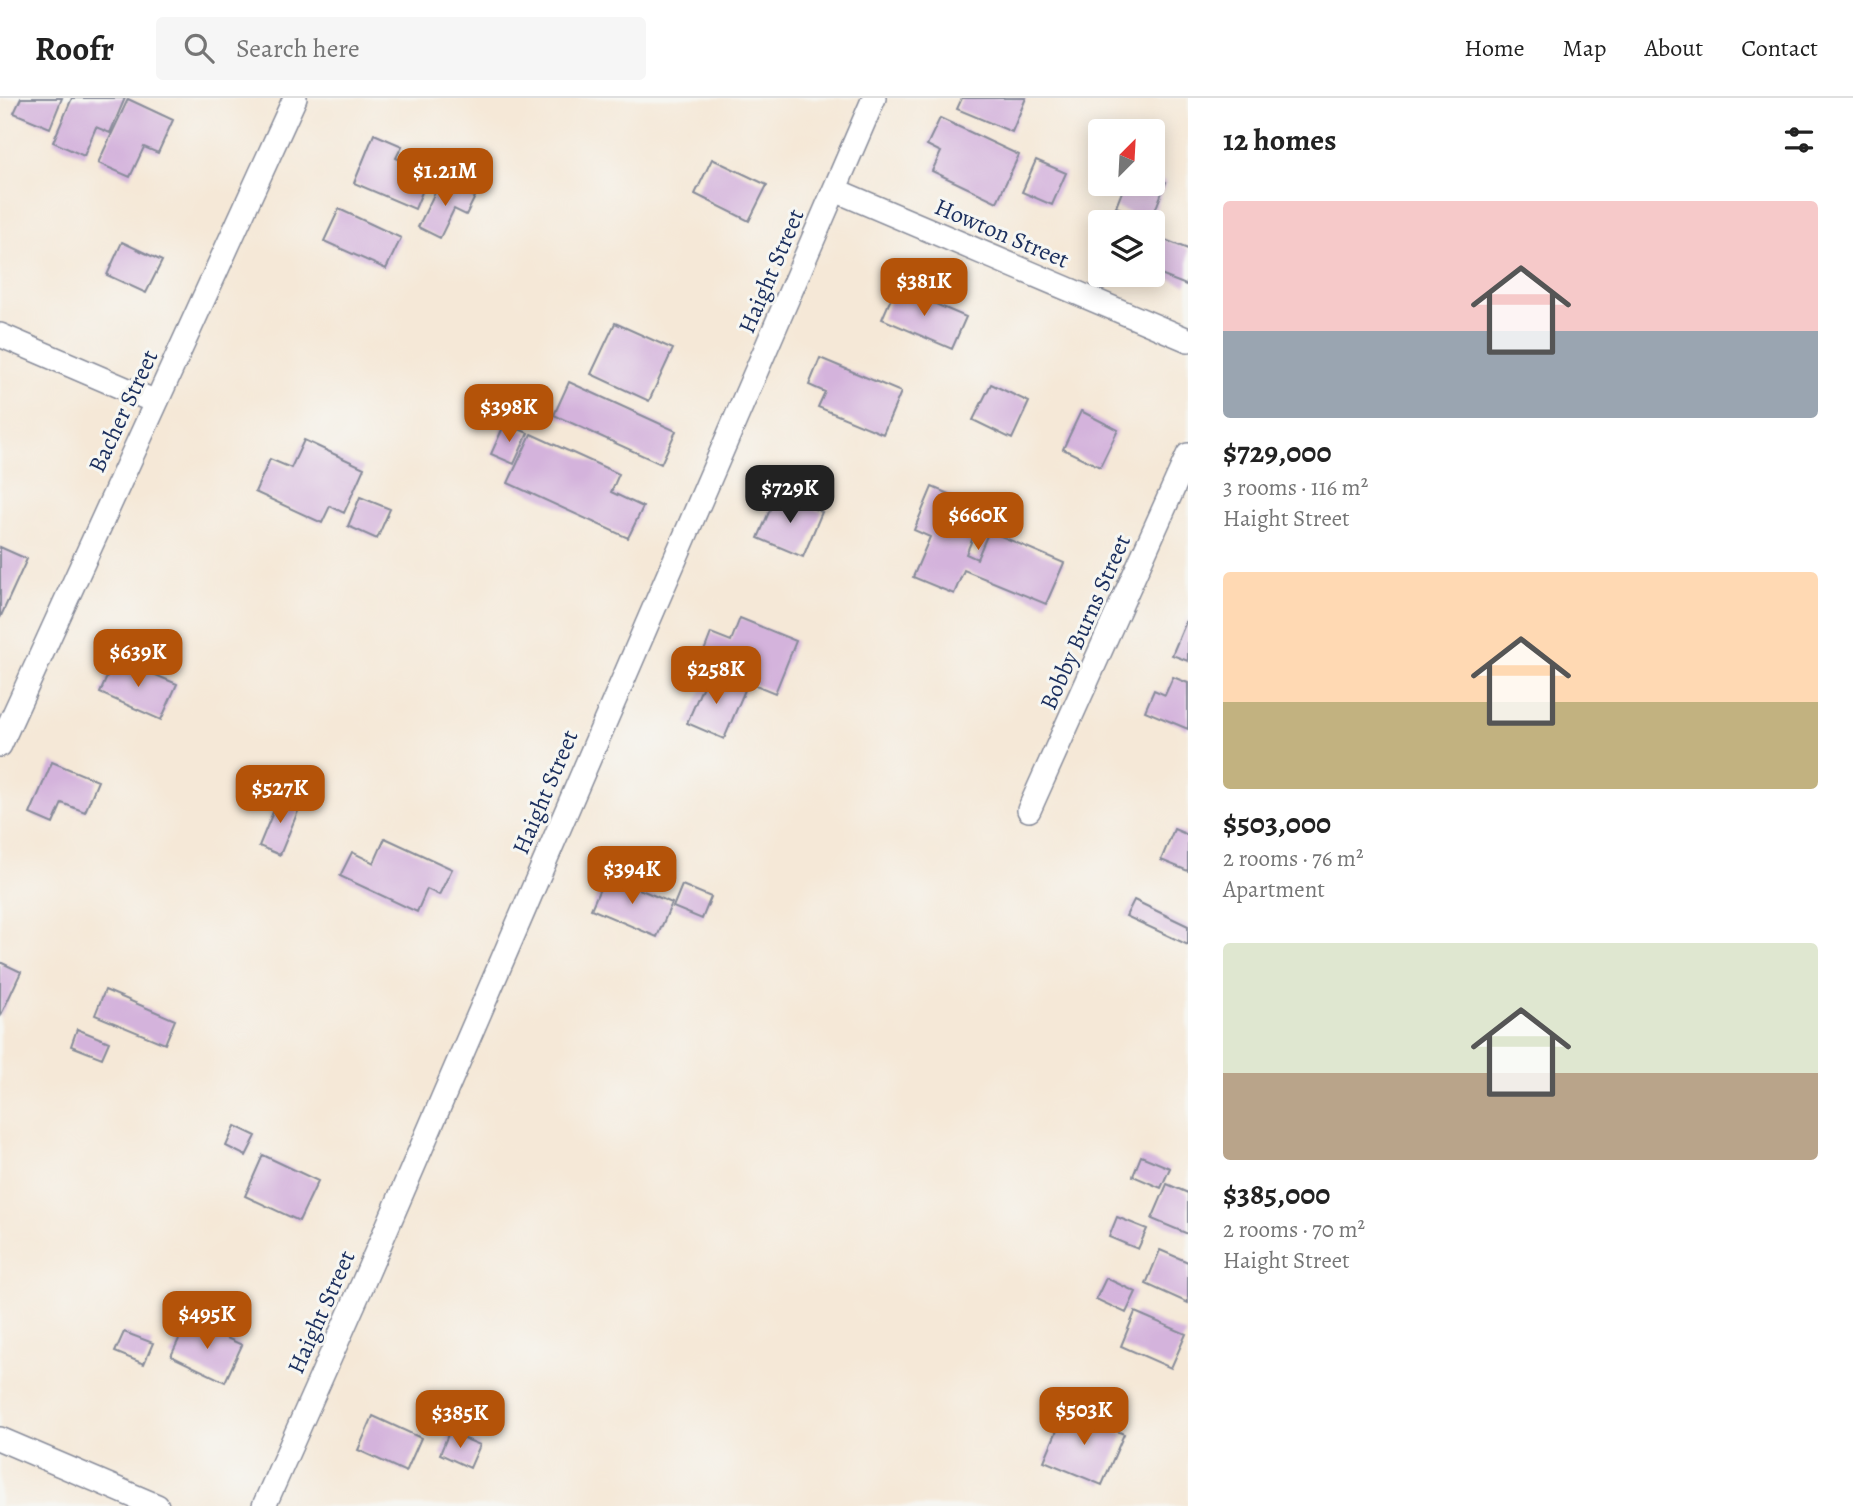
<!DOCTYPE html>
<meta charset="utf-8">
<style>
:root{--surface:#fff;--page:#f6f6f6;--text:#222;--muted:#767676;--line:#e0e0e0;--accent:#b45309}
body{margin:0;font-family:Alegreya,serif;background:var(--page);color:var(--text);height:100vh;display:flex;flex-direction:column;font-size:26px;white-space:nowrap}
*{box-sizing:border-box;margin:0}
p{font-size:23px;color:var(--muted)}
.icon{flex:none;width:38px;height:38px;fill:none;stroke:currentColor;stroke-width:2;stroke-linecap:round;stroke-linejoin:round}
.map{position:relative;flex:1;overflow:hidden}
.side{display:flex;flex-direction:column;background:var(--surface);width:665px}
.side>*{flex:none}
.needle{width:46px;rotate:24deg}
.buttons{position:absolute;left:1088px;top:21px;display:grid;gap:14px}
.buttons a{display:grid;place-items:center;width:77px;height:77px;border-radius:7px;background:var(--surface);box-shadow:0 4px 18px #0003;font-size:35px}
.price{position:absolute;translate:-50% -60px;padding:0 16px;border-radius:14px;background:var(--accent);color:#fff;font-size:23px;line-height:46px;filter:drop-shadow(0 2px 4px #0008)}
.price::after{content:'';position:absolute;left:50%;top:42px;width:21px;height:16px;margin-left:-10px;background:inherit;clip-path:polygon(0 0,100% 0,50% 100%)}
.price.current{background:#222;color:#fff}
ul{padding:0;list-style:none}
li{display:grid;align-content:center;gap:14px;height:371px;padding:0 35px}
li span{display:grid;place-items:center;height:217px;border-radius:7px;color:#555}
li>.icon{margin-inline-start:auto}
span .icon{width:126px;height:126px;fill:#fffc;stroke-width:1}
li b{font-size:30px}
h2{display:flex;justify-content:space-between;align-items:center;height:84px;padding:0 35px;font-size:30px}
header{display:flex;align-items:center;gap:42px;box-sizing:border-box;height:98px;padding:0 35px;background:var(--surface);border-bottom:2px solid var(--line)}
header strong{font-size:33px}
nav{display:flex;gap:38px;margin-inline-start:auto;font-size:24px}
.search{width:490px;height:63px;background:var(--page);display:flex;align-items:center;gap:18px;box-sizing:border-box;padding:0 24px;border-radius:7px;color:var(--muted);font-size:26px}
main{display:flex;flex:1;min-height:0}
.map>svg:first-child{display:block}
.building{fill:#d4b3dc}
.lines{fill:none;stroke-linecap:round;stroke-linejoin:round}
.street-casing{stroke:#888c9a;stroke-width:26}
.street{stroke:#fff;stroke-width:23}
.labels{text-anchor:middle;stroke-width:6;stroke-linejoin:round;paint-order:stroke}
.street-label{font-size:24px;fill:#1b2f5e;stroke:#f6f6f2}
</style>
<header>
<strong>Roofr</strong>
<div class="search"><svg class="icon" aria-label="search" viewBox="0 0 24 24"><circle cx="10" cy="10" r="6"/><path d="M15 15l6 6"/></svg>Search here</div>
<nav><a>Home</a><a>Map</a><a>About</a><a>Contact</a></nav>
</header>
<main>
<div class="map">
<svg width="1188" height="1408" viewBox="0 0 1188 1408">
<rect width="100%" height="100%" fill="#f6f6f2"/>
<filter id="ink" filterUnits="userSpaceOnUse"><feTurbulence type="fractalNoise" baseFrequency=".0143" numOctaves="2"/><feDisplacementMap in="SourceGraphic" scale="14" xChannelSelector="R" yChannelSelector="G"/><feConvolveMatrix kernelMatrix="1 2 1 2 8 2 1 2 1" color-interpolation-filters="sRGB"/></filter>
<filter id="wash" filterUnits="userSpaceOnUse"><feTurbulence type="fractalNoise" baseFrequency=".00686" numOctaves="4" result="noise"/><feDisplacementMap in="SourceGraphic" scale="28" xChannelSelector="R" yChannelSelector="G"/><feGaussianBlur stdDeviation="1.57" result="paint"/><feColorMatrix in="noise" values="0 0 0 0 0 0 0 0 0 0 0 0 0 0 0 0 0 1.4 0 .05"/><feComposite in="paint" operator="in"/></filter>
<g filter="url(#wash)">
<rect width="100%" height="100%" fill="#f5e8d7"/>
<g id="blocks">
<path class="building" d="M21,0H62L50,30L14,15Z
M72,0H125L110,35L96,29L84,58L53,44Z
M962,0H1026L1012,34L957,11Z
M128,1L173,22L158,55L144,49L130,79L98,65Z
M940,20L1019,57L997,104L932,73L941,54L927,47Z
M374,36L402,48L396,60L430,75L415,111L354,85Z
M712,61L767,87L749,123L695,96Z
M1036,62L1066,75L1052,107L1022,94Z
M1153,79L1166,84L1151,123L1116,109L1125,86H1153Z
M441,82L475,99L466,117L454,111L440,140L418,129Z
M339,111L401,140L386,171L324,143Z
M1155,138L1188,151V183L1186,187L1153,174V143Z
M122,144L162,163L146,195L107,177Z
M896,189L966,219L952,251L882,221Z
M615,225L673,251L649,303L591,276Z
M820,260L901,294L883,336L818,309L825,294L809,287Z
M569,284L676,333L661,366L554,317Z
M991,286L1029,304L1012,341L973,322Z
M1081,313L1118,332L1100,369L1063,351Z
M505,325L528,335L514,366L491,356Z
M531,336L619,376L611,394L643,409L628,440L508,385Z
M304,342L364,370L344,415L330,408L322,425L255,394L270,361L291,370Z
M932,389L985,411L966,456L977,461L989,433L1064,465L1046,506L964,472L954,496L913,479L930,439L914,432Z
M777,395L822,414L803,459L758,440Z
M360,399L390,411L377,441L348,428Z
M0,449L27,461L0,520Z
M1188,519V563L1172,557Z
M740,520L796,543L775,595L700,564L711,535L731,543Z
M115,560L177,586L161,622L100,595Z
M708,576L745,592L724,641L687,625Z
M1173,579L1188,585V631L1145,613L1154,592L1165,597Z
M52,664L98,683L85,714L62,705L53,726L30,716Z
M280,697L301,706L280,757L259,748Z
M1174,731L1188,737V773L1161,762Z
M385,740L452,771L439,797L427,791L417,814L340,778L352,754L374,765Z
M606,777L672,805L657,839L591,811Z
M682,787L711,799L702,821L673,809Z
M1134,802L1188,828V847L1126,818Z
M0,864L21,874L0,919Z
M105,892L175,922L165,946L95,917Z
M77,931L109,944L102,960L71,948Z
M235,1028L256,1038L246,1058L226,1048Z
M263,1057L318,1083L299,1123L245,1098Z
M1141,1058L1170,1070L1161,1090L1133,1078Z
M1167,1086L1188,1095V1136L1152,1121Z
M1117,1119L1147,1131L1138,1151L1109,1139Z
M1160,1152L1188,1164V1205L1146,1186Z
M1106,1180L1136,1194L1126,1215L1096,1201Z
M1135,1214L1186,1236L1171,1270L1121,1248Z
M188,1222L242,1247L225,1284L171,1258Z
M124,1234L153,1245L144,1266L115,1254Z
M1066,1311L1124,1336L1102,1387L1044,1363Z
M373,1318L421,1340L406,1374L358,1352Z
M449,1334L480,1347L470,1370L440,1356Z"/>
</g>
</g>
<g filter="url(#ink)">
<use href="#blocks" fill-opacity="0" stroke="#888c9a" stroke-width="2"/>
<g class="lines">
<g class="street-casing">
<path id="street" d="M835,92L1188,242
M0,237L156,304
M0,647L295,0
M1029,712L1188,357
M0,1341L157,1408
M264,1408L363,1185L874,0"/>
</g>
<use href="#street" class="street"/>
</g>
</g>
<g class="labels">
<g class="street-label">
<text transform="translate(1002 135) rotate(23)" y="8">Howton Street</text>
<text transform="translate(771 173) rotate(-67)" y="8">Haight Street</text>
<text transform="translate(123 313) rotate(-65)" y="8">Bacher Street</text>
<text transform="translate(1085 524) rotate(-66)" y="8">Bobby Burns Street</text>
<text transform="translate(545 694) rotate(-67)" y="8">Haight Street</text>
<text transform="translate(321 1214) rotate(-66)" y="8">Haight Street</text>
</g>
</g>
</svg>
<div class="buttons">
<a><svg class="needle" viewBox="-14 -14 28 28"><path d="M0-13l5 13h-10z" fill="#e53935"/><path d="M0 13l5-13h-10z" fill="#767676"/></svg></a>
<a><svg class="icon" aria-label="layers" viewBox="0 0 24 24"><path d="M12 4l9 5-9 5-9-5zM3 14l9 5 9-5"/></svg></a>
</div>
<b class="price" style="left:445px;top:110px">$1.21M</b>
<b class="price" style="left:924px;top:220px">$381K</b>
<b class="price" style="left:509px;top:346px">$398K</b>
<b class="price current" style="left:790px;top:427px">$729K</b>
<b class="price" style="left:978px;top:454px">$660K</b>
<b class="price" style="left:138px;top:591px">$639K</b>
<b class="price" style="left:716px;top:608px">$258K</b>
<b class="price" style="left:280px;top:727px">$527K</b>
<b class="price" style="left:632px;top:808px">$394K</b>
<b class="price" style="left:207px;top:1253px">$495K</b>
<b class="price" style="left:1084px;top:1349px">$503K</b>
<b class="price" style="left:460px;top:1352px">$385K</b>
</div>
<section class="side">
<h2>12 homes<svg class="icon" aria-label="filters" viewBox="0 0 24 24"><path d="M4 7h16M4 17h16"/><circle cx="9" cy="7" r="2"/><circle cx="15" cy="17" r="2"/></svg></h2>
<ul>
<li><span style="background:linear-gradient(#f6c9c9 60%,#9aa5b1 0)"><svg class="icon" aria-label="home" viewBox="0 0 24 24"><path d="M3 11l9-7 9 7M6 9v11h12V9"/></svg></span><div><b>$729,000</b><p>3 rooms · 116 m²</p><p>Haight Street</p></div></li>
<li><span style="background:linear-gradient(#ffd9b3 60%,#c2b280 0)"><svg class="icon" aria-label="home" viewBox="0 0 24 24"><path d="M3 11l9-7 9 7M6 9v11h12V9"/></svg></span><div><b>$503,000</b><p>2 rooms · 76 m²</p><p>Apartment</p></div></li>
<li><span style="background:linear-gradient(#dfe7d0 60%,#b9a48a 0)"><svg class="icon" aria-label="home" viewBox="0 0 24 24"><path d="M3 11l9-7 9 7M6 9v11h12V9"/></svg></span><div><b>$385,000</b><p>2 rooms · 70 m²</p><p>Haight Street</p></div></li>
</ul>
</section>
</main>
